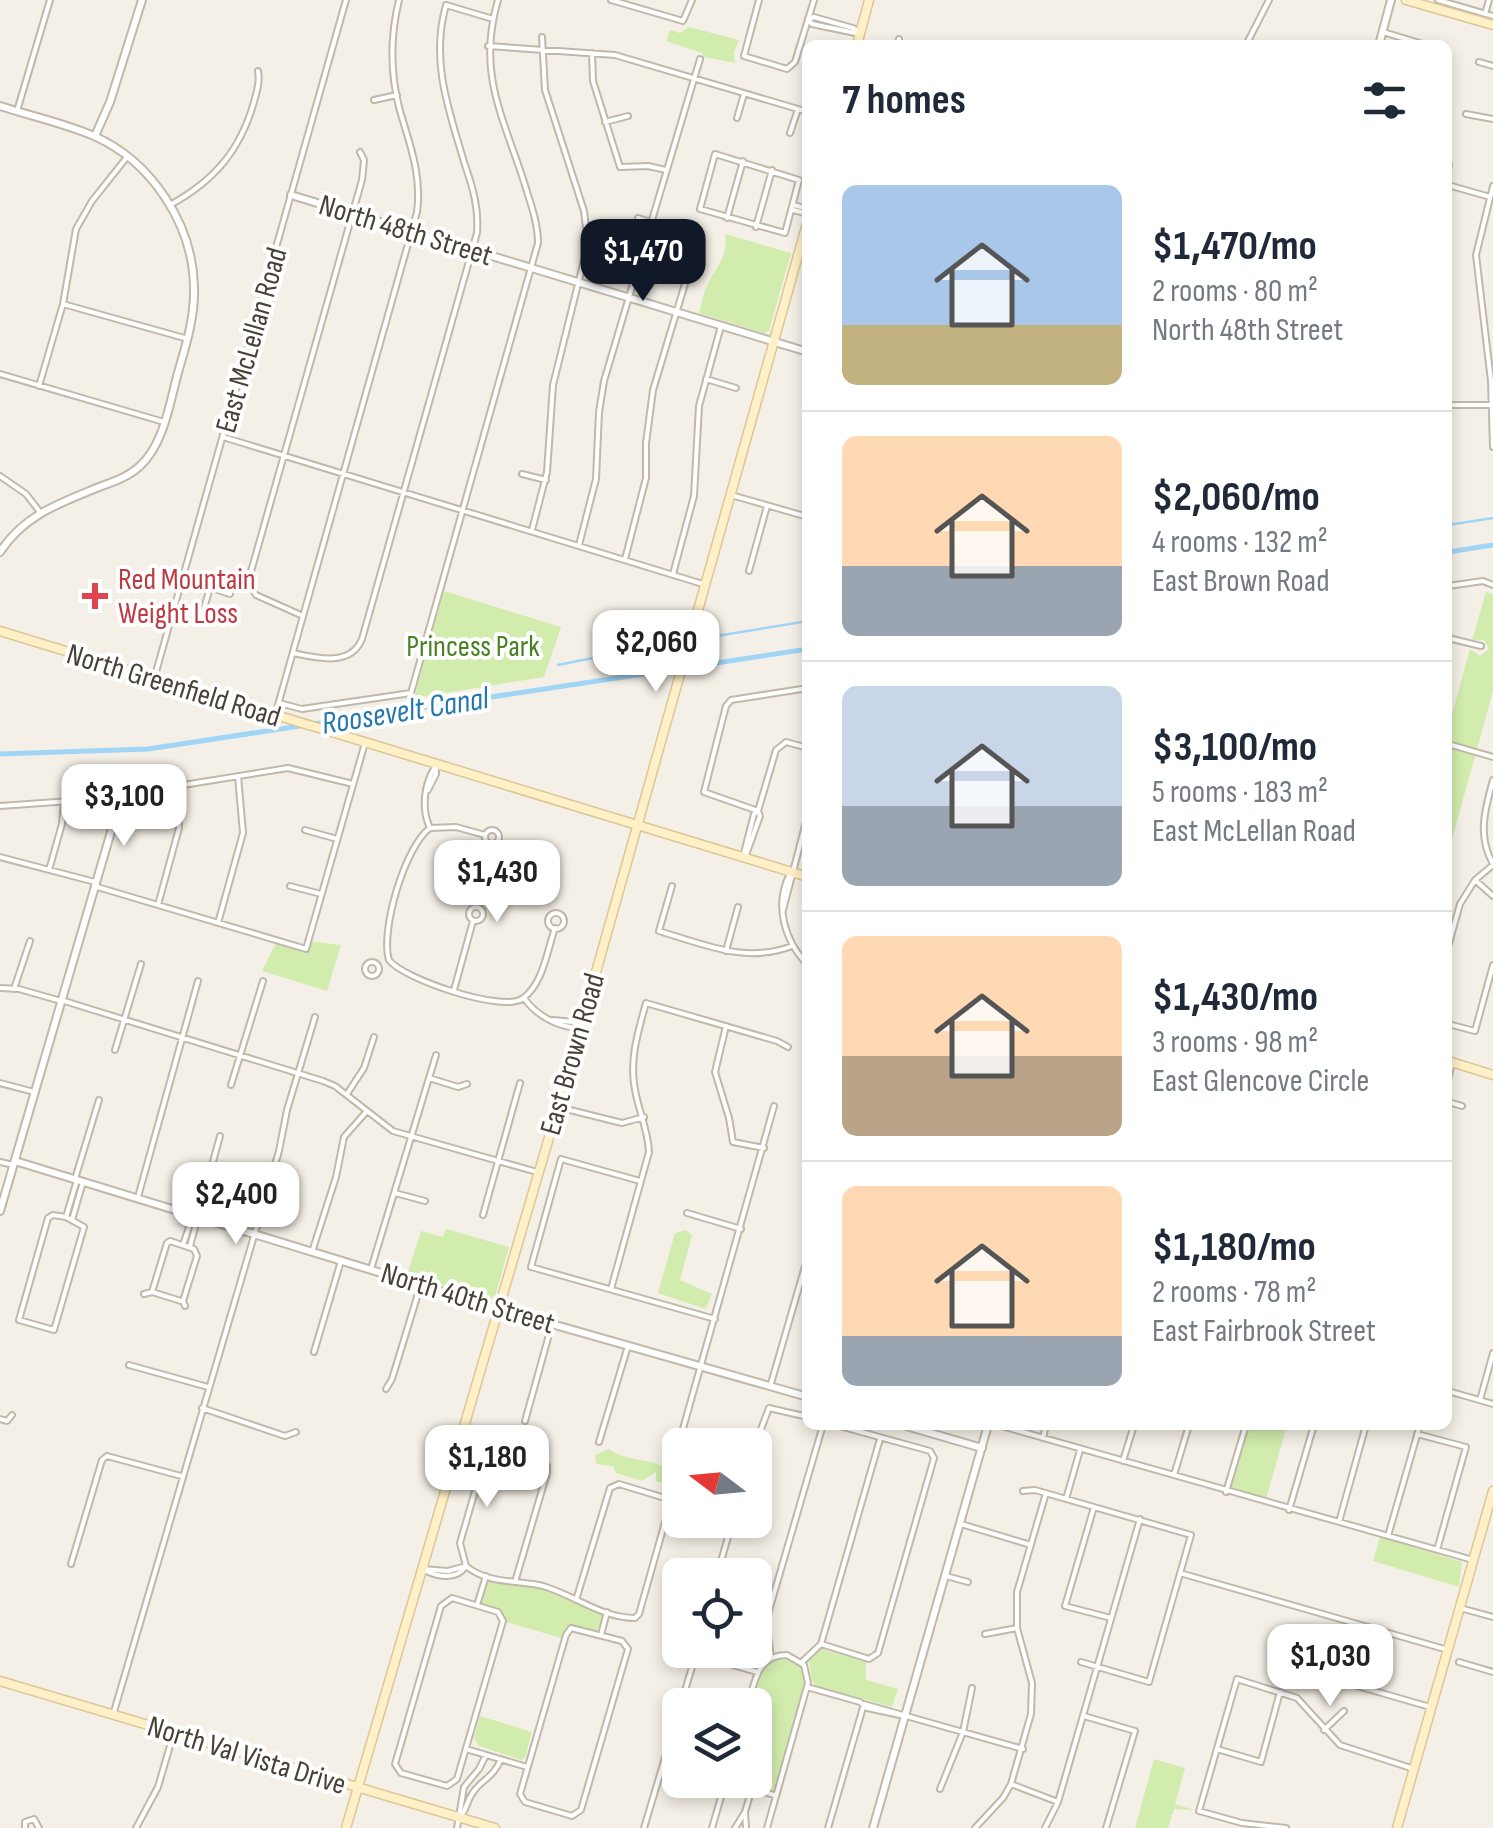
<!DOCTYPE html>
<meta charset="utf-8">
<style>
:root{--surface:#fff;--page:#f6f6f7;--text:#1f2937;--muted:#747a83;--line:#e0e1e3;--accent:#111827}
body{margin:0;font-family:"Sofia Sans Condensed",sans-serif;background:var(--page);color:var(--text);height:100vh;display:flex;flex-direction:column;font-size:38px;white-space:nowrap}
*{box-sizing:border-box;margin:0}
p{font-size:32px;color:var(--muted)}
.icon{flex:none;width:55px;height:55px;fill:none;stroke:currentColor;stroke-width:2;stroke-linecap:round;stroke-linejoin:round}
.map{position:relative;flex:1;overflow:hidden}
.drawer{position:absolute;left:802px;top:40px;width:650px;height:1390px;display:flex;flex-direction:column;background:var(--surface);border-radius:15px;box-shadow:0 5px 15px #0003}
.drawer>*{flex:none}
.needle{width:65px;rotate:286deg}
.controls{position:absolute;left:662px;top:1428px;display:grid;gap:20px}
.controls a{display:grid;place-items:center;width:110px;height:110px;border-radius:15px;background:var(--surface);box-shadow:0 5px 15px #0003;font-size:50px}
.price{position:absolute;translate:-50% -85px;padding:0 22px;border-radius:20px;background:#fff;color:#222;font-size:32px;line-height:65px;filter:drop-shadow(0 2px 5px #0008)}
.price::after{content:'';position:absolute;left:50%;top:60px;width:30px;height:22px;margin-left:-15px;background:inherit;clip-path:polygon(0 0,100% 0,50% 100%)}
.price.on{background:var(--accent);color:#fff}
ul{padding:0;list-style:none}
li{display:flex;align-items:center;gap:30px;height:250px;padding:0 40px}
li+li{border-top:2px solid var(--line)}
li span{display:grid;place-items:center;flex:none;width:280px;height:200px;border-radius:15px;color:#555}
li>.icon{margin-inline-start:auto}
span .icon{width:120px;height:120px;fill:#fffc;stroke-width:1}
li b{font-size:42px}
h2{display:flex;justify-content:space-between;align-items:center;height:120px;padding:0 40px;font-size:42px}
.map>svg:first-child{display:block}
.green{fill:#d2ecad}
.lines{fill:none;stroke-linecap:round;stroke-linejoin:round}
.stream{stroke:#a0d5f6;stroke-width:2.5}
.canal{stroke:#a0d5f6;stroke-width:5}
.minor-casing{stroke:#c1b8a9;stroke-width:8}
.tertiary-casing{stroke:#c1b8a9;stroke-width:10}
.secondary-casing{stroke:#dcc696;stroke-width:11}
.minor{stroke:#fff;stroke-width:4}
.tertiary{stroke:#fff;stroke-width:6}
.secondary{stroke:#fff0c7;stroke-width:8}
.health-dot{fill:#e0444e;stroke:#fff;stroke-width:4}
.labels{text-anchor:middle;stroke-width:8;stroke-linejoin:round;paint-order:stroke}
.street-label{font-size:30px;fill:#494136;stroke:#fff}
.health-label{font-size:30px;fill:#be3a42;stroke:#fff;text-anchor:start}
.park-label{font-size:30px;fill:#4a8024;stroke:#fff}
.water-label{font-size:32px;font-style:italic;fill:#2478ad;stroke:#fff}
</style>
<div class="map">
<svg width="1493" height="1828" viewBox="0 0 1493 1828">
<rect width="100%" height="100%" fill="#f5f0e7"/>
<path class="green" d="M689,27L739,40L734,52L735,63L704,57L702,53L666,41L670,30L680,33Z
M725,234L791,253L769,331L764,333L699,313C701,305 703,296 706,288C714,269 729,257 725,234Z
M444,591L561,627L544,677L414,698Z
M1486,592L1493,594V691L1448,854V729L1470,649L1480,656L1489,649L1484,640H1472Z
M277,941L305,949L308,941L341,945L327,991L262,971Z
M446,1229L509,1247L495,1297L491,1300L407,1275L421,1231L443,1237Z
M686,1230L692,1235L680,1280L712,1294L706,1309L658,1293L675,1233Z
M1248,1425H1287L1266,1499L1231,1487Z
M609,1449C626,1462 649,1458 664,1467V1483L656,1481V1472L642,1481L616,1473L613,1466L596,1464L595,1455Z
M1380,1537L1462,1562L1459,1587L1373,1561Z
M488,1580L544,1590L603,1615L598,1631L573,1625L566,1628L561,1638L506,1622L502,1611L481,1603Z
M821,1649L866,1662V1680L898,1689L892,1707L816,1686L812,1681L809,1661Z
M782,1657L801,1665L805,1685L775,1788L770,1791L734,1780H755V1705H751L765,1664Z
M480,1716L532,1732L525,1758L521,1760L479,1746L474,1738Z
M1154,1759L1185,1768L1175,1804L1194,1810L1174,1809L1168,1828H1135Z"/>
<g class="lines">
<path class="stream" d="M1448,525L1493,518
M704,638L808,621
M558,665L677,641"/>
<path class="canal" d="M1448,552L1493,545
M0,754L148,749L808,649"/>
<g class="minor-casing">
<path id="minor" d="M611,0L683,21L692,0
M759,0L744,56L787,69L795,62L814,0
M1438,0L1493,16
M1485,14L1489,0
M808,19L814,17L853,28L860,33
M808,19L812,24L860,34
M1383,32L1426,45
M897,45L899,39
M1246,45L1269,0
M488,46L615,55L808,112
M592,53L593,81L620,167L648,166L666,170
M1479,62L1493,66
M374,100L397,95
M17,111L50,0
M1466,114L1493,119
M737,118L744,94
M605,122L628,116
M790,133L798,109
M715,154L799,180L785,233L700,209Z
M1448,170L1449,165
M1448,185L1490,197
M1493,186L1476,255L1491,381L1493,447
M170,205C214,181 240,151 254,102C257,91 260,82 258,71
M794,205L808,209
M793,210L808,214
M638,218L650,222
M727,218L743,161
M756,227L772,170
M63,304L188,339
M0,374L164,422
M706,379L736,388
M39,386L63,304L76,229L92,201L127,157
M1448,405H1493
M223,437L706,585
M522,474L546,480
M0,476L26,494L40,512
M731,495L808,517
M532,530L547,472L553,385L588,244L584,211L545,90L542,37
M579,545L596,479L599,412L604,381L700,59
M625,559L646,478V443L653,390L694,254
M806,561L808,557
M749,571L767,506
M673,574L694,496L699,406L721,326
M183,579L230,594
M1448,586L1483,581L1493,585
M174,610L201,618L210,588
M303,616L256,595L248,582L362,180L364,160L360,152
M1448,638L1481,646
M293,653C316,658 351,667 362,639L477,233C479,209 473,188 465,165C449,111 430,61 446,5L493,19
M154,679L346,0
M279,703L302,709L411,693L538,243C538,222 530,202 524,182C502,114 477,72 498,0
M276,712L417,212C422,176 410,145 400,111C390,74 390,37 399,0
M1448,744L1493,757
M1493,780C1485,809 1477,836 1493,864
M428,790L436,774V767
M164,791L177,786L288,768L353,784
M0,806L84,800L120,801
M758,811L704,792L726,706L731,700L808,688
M430,828C421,809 424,784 435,767
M430,828L456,827L485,835
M485 837a7 7 0 1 1 14 0a7 7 0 1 1-14 0Z
M305,830L337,839
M746,855L760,816L758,811L776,750L786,742L808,748
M0,857L95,882
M743,857L754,814L758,811
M1493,865L1475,880L1493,896
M49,870L62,824L64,802
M790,874C774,904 784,941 808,965
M94,886L306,949L365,743
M290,886L321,894
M672,886L659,931C703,944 746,964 792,946
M158,905L179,828L177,788
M469 914a7 7 0 1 1 14 0a7 7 0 1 1-14 0Z
M783,910L808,814
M548 921a8 8 0 1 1 16 0a8 8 0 1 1-16 0Z
M218,923L243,833L238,776
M1448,947L1460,904L1475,880
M726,951L738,907
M389,960C403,979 501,1012 522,999C543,985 547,951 555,928
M389,960C380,931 405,846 430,828
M365 969a7 7 0 1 1 14 0a7 7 0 1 1-14 0Z
M0,988L19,989L61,1001
M14,989L30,941
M454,990L473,921
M524,998C536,1015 557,1027 578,1028
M61,1000L323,1081L335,1086L393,1131L537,1172
M553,1020L573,1022L580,1028
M1448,1024L1475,1031L1493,965
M726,1026L715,1072L729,1118L733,1142L764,1148
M115,1050L141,964
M429,1078L458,1087L467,1084
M1448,1079L1452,1063
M0,1083L34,1092
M231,1085L263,981
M347,1094L364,1068L374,1037
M1448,1102L1462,1106
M558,1107L622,1123L644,1117
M0,1162L13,1165
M75,1179L99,1100
M640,1181L561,1159L531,1267L715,1319
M395,1193L425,1201
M138,1197L198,981
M687,1213L741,1229
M53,1215L66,1217L84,1227L54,1330L19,1320L48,1218Z
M483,1215L520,1083
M66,1217L77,1180
M72,1220L83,1182
M184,1242L191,1221L197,1216
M190,1246L220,1136
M312,1252L336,1177L344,1137L367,1111
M371,1269L436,1055
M611,1289L649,1152C648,1130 639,1112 635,1090C629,1060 638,1032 646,1003L777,1041L788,1047
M152,1292L181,1301
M144,1294L152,1292L167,1243L170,1241L194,1249L197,1256L183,1301L185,1306
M314,1352L341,1261
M129,1365L208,1387
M770,1387L808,1256
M386,1389L392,1379L421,1284
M1448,1391L1493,1404
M1480,1400L1493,1353
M202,1408L285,1436L296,1432
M0,1419L7,1421L12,1415
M525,1421L552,1324
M998,1425L1473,1560
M1417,1434L1466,1447L1437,1550
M1043,1438L1046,1425
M599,1442L628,1346
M755,1445L769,1408L808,1417
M1123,1461L1134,1425
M673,1464L774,1106
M1174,1475L1189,1425
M1023,1491L1035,1490L1191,1535L1149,1682L1081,1662
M1226,1492L1246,1425
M1066,1499L1080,1450
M1094,1507L1065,1606L1111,1618
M1289,1510L1314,1425
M1339,1522L1366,1425
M961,1524L1031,1545
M1388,1536L1420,1425
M71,1564L102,1460L107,1456L181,1476
M466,1566L460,1543L486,1453L498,1448L542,1461L547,1466V1473L515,1582
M422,1569L448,1571L466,1566C487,1584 518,1580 543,1586C574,1595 602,1618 635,1618L639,1614L669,1508L668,1499L619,1484L610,1488L576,1600
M426,1571C439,1577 457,1580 466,1566
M1180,1573L1448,1650
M717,1575L733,1520
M946,1576L968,1582
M452,1598L498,1612L503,1621L457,1779L447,1786L401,1773L395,1764L441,1606Z
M477,1605L486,1576
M1460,1608L1493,1617
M755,1627L766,1630
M571,1628L622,1641L628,1649L581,1810L572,1816L525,1802L520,1794L566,1635Z
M985,1634L1017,1628
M601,1635L607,1612
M821,1644L869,1659L878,1653L934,1458L930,1451L836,1425
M771,1657L766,1621L823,1425
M802,1662L821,1644L880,1439
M1459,1662L1493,1672
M1333,1679L1430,1707
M807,1687L860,1702L867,1708L905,1716
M864,1704L1023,1749
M748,1705C755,1681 757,1655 787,1655L804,1665L808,1683L767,1828
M113,1715L279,1151L287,1110L315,1017
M1084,1716L1135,1731L1106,1828
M1324,1730L1344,1711
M466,1749L527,1767
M1217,1749L1261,1762L1280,1692
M726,1781L774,1795
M1011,1784L1058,1802
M940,1789L963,1732L972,1688
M745,1812L746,1828
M459,1818C467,1810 466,1803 472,1794C481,1779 493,1779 501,1759
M25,1828V1822L34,1819L39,1828
M136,1828L158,1787L174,1732
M457,1828L464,1787L479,1769L486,1755
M644,1828L695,1657L701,1656L757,1672
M712,1828L726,1780
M735,1828L745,1812L752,1788
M828,1828L864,1704
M975,1828L1003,1798L1011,1784L1031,1714L1032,1683L1017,1628V1592L1046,1493
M1045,1828L1058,1802L1140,1519
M1286,1828L1242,1823L1199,1811L1237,1679L1297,1698L1340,1745L1414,1769"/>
</g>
<g class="tertiary-casing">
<path id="tertiary" d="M1379,45L1391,0
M0,106C31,116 64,123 94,136C151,161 193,224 194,287C195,315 187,342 179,369C170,400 165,443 140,466C128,477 113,482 99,487C60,503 24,515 0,552
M95,136L110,102L142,0
M291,195L808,352
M15,1161L499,1309L808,1397
M0,1211L120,801
M903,1425L982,1448
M873,1828L988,1425"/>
</g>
<g class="secondary-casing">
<path id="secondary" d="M1406,0L1493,25
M857,45L869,0
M0,631L808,877
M1448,1061L1493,1075
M0,1681L495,1828
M346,1828L558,1107L808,220
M1397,1828L1493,1491"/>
</g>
<use href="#minor" class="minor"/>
<use href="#tertiary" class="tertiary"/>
<use href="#secondary" class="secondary"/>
</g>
<path class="health-dot" d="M90 581h10v10h10v10h-10v10h-10v-10h-10v-10h10z"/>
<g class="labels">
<g class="street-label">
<text transform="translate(406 230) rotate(17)" y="10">North 48th Street</text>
<text transform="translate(251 340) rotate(-74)" y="10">East McLellan Road</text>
<text transform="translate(174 685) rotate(17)" y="10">North Greenfield Road</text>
<text transform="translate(572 1054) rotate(-74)" y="10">East Brown Road</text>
<text transform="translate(468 1298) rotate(17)" y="10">North 40th Street</text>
<text transform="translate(247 1755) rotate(17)" y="10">North Val Vista Drive</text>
</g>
<g class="health-label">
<text x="118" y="589">Red Mountain<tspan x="118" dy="34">Weight Loss</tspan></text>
</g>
<g class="park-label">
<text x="473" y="656">Princess Park</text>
</g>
<g class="water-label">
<text transform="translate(405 710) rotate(-9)" y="11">Roosevelt Canal</text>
</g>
</g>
</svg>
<div class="controls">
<a><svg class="needle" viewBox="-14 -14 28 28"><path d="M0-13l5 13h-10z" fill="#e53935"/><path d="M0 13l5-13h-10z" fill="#747a83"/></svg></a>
<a><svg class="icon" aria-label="locate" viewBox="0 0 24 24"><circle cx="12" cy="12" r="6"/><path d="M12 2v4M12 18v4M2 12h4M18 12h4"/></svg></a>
<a><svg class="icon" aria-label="layers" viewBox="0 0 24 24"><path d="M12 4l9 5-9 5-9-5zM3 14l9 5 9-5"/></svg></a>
</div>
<b class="price on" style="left:643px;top:304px">$1,470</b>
<b class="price" style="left:656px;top:695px">$2,060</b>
<b class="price" style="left:124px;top:849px">$3,100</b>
<b class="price" style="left:497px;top:925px">$1,430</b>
<b class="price" style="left:236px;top:1247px">$2,400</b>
<b class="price" style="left:487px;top:1510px">$1,180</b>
<b class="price" style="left:1330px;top:1709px">$1,030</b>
<section class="drawer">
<h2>7 homes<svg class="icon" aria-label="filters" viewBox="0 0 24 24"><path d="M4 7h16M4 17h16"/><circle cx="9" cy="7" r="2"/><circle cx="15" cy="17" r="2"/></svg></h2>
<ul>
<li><span style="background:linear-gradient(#a9c7e8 70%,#c2b280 0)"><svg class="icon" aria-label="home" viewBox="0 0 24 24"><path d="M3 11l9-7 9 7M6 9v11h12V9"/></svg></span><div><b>$1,470/mo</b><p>2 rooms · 80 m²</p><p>North 48th Street</p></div></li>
<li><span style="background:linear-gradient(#ffd9b3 65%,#9aa5b1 0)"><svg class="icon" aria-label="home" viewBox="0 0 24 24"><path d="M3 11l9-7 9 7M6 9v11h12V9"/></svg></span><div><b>$2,060/mo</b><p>4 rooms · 132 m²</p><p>East Brown Road</p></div></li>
<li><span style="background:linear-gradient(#c9d6e8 60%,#9aa5b1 0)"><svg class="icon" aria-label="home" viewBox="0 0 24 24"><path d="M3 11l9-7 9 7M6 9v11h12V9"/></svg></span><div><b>$3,100/mo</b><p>5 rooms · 183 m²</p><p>East McLellan Road</p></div></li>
<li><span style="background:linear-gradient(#ffd9b3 60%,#b9a48a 0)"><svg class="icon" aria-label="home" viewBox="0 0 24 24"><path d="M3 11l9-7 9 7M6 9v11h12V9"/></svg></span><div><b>$1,430/mo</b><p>3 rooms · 98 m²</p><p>East Glencove Circle</p></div></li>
<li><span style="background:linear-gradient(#ffd9b3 75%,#9aa5b1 0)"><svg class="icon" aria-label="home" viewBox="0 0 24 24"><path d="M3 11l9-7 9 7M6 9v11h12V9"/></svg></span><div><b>$1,180/mo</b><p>2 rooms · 78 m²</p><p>East Fairbrook Street</p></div></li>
</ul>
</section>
</div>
